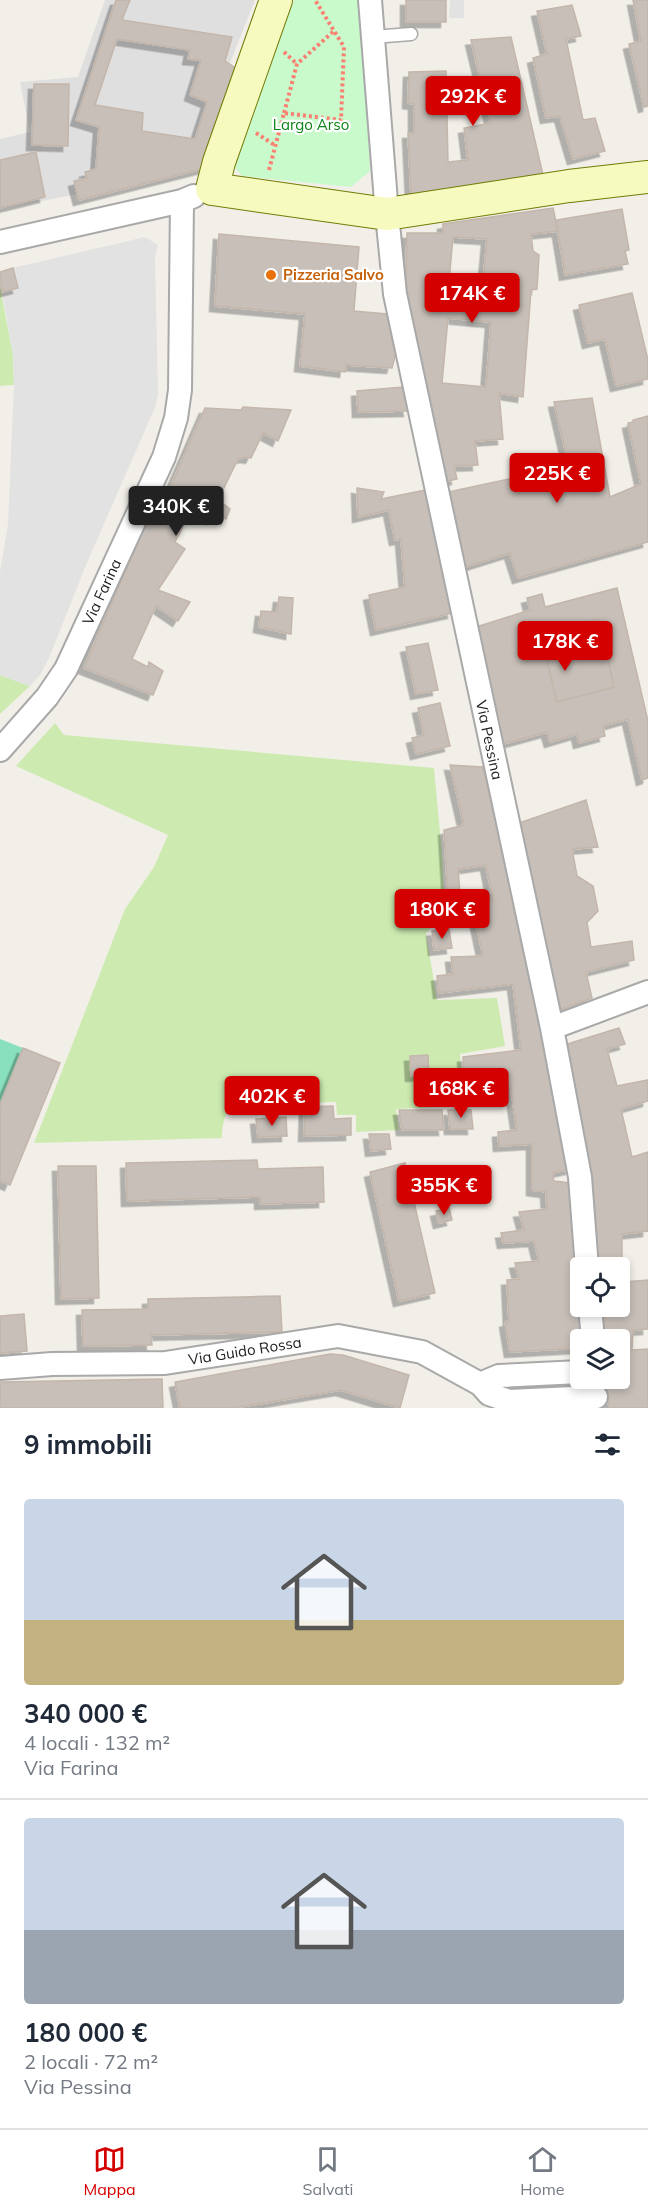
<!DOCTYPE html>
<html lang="it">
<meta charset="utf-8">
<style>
:root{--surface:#fff;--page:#f6f6f7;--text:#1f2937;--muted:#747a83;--line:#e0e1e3;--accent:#d40000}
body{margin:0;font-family:Mulish,sans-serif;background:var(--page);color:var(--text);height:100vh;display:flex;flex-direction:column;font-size:22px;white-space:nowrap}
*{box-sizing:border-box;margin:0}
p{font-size:20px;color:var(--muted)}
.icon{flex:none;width:33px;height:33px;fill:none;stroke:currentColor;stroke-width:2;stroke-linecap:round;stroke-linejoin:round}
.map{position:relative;height:1408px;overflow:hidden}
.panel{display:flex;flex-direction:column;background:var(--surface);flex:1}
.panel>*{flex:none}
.fabs{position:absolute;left:570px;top:1257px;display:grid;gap:12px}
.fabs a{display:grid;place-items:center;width:60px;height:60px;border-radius:6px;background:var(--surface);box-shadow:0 3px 9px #0003;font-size:30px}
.price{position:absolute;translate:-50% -51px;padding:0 14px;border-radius:6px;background:var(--accent);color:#fff;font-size:20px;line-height:39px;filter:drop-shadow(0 2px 3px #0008)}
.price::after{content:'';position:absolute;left:50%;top:36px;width:18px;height:14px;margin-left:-9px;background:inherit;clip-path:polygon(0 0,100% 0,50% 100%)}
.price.current{background:#222;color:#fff}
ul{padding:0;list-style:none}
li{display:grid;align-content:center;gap:12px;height:318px;padding:0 24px}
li+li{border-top:2px solid var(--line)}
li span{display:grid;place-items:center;height:186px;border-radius:6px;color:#555}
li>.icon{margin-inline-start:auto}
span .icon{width:108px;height:108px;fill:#fffc;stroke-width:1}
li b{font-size:26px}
h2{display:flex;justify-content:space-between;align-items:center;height:72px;padding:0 24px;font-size:26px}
.tabs{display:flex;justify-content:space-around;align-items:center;height:84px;border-top:2px solid var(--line);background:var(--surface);font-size:16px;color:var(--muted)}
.tabs a{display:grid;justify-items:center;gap:3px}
.tabs .current{color:var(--accent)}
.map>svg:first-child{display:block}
.residential{fill:#e0dfdf}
.grass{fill:#cdebb0}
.park{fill:#c8facc}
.pitch{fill:#88e0be}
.parking{fill:#e2e2e2}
.building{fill:#c7bfb8;stroke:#c4b6ab;stroke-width:1.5;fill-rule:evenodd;filter:url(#shadow)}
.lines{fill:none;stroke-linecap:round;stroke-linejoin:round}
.lane-casing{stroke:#a9a9a9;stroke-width:15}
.street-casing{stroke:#a9a9a9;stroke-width:26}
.secondary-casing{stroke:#707d05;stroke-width:34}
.path{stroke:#fa8072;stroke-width:4;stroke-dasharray:3 3;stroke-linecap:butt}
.lane{stroke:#fff;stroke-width:12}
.street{stroke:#fff;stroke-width:22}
.secondary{stroke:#f7fabf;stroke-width:32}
.food-dot{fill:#e8710a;stroke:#fff;stroke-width:2}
.labels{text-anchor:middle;stroke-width:4.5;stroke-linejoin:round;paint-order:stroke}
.park-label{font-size:15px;fill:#0c8416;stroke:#fff}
.food-label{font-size:15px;font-weight:bold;fill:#c56008;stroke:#fff;text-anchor:start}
.street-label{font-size:15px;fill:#222;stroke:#fff}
</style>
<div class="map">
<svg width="648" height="1408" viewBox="0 0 648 1408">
<defs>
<filter id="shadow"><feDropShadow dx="-5.5" dy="5.5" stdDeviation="0" flood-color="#0004"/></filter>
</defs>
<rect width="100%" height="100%" fill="#f2efe9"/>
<path class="residential" d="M105,0H255L228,68L208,169L0,209V139L30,132L20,82L78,77Z"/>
<path class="grass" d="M0,286L13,355L14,385L0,386Z
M0,675L30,686L0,714Z
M55,723L64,735L434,768L442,854L445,914L426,933L437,1000L497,998L505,1046L460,1054L464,1106L396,1109L399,1130L356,1132V1115H337L336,1102L276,1104L274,1092C265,1093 249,1092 241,1096C226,1104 222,1124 222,1138L34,1143L125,909L154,867L168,835L16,766Z"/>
<path class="park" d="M294,0H363L370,171L351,187L242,176L235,168Z"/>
<path class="pitch" d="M0,1039L23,1048L0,1104Z"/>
<path class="parking" d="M450,0H464V18H449Z
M145,237L158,245L155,257L158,394L156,405L86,565L49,658L40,675L30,686L0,675V572L8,524L14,385L13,355L2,292L18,288L13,268Z"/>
<path class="building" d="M116,0H130L122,20L232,37L225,61L237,69L206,168L79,200L74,181L87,178L85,172L96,169L99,127L76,120ZM117,39L190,50L188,59L201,60L190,95L207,102L195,139L142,131L143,113L95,105Z
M406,0H446V22H406Z
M633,0H648V106L644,107L629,44L641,41Z
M572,5L581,36L566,39L583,120L595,118L605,151L573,159L560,116L546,118L533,58L547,54L537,11Z
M511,37L543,175L411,195L408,133H414V104L408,103L409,72L446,71L448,162L468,160L464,128L491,123L471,40Z
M34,84H69L68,146L32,145Z
M36,152L45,197L0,208V160Z
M553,208L558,231L531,234L533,251L539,255L537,289L531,290L523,397L499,393L503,439L475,441L478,465L454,466L457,479L444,482L409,317L406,280L407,233H443V224ZM453,237L487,239L482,295L448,293ZM448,318L491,322L486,387L442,383Z
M622,209L629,250L625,251L628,264L565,275L556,220Z
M219,234L359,247L354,311L387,314L396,353L392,368L346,365L345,372L300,366L305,314L215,306Z
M13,268L18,288L2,292L0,272Z
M632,293L648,360V379L616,386L605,339L588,343L579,305Z
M403,387L409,411L358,412L357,391Z
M592,398L610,497L641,484L628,423L633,422V420L648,416V542L518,578L510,553L465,567L448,492L569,466L554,402Z
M243,407L291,410L278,441L263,433L251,458L245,457L238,459L222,492L221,502L230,509L226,519L215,512L212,519L191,511L175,542L185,549L158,590L190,602L178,621L156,606L132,659L148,667L149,662L163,671L153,695L84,668L158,495L165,499L205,408L241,410Z
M357,488L384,492L381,499L426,490L453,613L376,630L369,595L405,587L401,539L395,540L389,510L358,517Z
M617,588L648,721V778L642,780L628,719L603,726L605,736L579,743L577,734L550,742L547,732L503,744L476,627L530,610L527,598L542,594L545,607ZM599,619L614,687L557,702L540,632Z
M279,597L293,598L291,634L259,627L261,611L277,612Z
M599,619L614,687L557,702L540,632Z
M428,643L438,690L416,694L406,647Z
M440,703L450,746L416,754L412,738L424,735L418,708Z
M450,765L483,767L543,1029L571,1169L552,1173L554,1181L570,1183L580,1286V1306L586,1340H580V1348L510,1352L505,1322L509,1321L507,1280L519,1279L515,1263L539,1261L534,1241L503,1243L501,1233L524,1230L519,1212L547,1209L546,1192L532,1190V1144L499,1146L498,1132L517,1130L510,1083L465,1085L463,1057L521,1050L513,984L439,993L437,976L453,974L451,957L483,956L472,904L493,900L486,865L458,869L460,894L448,898L444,830L464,825Z
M586,800L598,847L572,849L577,876L593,886L598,911L587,922L591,947L632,941L634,960L586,972L592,998L557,1011L519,823Z
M449,929L452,948L434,950L432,931Z
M619,1028L625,1044L607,1049L617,1086L648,1080V1101L621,1109L632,1157L648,1152V1231L622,1234V1282L648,1280V1329L633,1330L632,1350L648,1349V1408H609L606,1378H620V1340H603L601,1306H620V1268H598L564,1045Z
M23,1048L60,1063L10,1185L0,1181V1104Z
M428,1055L429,1075L411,1076L410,1056Z
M272,1095L273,1107L261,1109L260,1097Z
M333,1106L334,1119L351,1118V1135L304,1136L305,1107Z
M399,1110H442L444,1130H402Z
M448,1110H471L473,1129H450Z
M286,1117L287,1136L258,1137L256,1119Z
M369,1134H389L391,1149L371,1151Z
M257,1160L258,1169L323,1167L324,1202L260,1204V1197L127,1201L126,1163Z
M405,1163L435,1293L399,1301L370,1172Z
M58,1166H96L99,1298L61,1299Z
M449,1208L452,1220L439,1223L436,1211Z
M280,1296L282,1332L151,1335L152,1345L83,1346L82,1310L148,1309V1299Z
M24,1314L27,1351L0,1353V1316Z
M330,1354L343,1355L409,1375L400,1408L341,1390L234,1408H180L175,1382Z
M162,1379L163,1408H0V1382Z"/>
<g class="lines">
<g class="lane-casing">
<path id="lane" d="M373,37L411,34"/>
</g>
<g class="street-casing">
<path id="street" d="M370,0L387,214L395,294L552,1028L580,1177L587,1268
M0,242L182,201L194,196
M0,750L47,697L66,669L164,457L176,418L180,390L182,201
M552,1028L648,992
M590,1306L593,1340
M0,1368L52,1364L165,1363L338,1336L422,1352L480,1384L489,1394L509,1401L596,1397
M480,1384L499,1376L580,1372"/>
</g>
<g class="secondary-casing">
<path id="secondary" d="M276,0L219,162L212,189L387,214L569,186L648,177"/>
</g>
<path class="path" d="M284,52L297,64
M284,113L297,64L334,31
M256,133L276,146
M269,170L284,113L341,120L344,47L315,0"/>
<use href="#lane" class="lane"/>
<use href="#street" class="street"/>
<use href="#secondary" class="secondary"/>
</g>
<circle class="food-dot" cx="271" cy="275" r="6"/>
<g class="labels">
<g class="park-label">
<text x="311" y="130">Largo Arso</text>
</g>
<g class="food-label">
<text x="283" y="280">Pizzeria Salvo</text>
</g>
<g class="street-label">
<text transform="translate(102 592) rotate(-65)" y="5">Via Farina</text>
<text transform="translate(489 740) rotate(78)" y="5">Via Pessina</text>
<text transform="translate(245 1351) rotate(-9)" y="5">Via Guido Rossa</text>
</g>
</g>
</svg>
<div class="fabs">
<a><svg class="icon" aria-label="locate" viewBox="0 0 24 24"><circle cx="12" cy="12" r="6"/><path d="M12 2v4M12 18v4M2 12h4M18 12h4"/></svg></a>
<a><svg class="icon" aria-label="layers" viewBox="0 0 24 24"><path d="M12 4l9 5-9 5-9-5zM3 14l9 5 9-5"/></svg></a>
</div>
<b class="price" style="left:473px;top:127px">292K €</b>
<b class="price" style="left:472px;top:324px">174K €</b>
<b class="price" style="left:557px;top:504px">225K €</b>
<b class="price current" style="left:176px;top:537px">340K €</b>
<b class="price" style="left:565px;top:672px">178K €</b>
<b class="price" style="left:442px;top:940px">180K €</b>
<b class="price" style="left:461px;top:1119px">168K €</b>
<b class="price" style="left:272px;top:1127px">402K €</b>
<b class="price" style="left:444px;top:1216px">355K €</b>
</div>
<section class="panel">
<h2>9 immobili<svg class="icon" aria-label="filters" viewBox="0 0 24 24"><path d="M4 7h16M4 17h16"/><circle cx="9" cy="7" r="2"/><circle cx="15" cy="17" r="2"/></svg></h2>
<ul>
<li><span style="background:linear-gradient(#c9d6e8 65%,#c2b280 0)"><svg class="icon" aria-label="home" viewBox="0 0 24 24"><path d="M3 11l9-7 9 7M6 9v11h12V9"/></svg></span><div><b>340 000 €</b><p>4 locali · 132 m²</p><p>Via Farina</p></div></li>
<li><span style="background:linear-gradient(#c9d6e8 60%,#9aa5b1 0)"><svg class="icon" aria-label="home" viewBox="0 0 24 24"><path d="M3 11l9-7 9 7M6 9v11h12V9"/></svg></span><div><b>180 000 €</b><p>2 locali · 72 m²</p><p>Via Pessina</p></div></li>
</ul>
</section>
<nav class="tabs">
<a class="current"><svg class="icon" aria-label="map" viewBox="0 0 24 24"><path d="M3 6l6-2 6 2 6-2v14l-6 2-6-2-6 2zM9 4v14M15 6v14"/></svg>Mappa</a>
<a><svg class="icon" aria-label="saved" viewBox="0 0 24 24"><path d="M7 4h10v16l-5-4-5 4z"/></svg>Salvati</a>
<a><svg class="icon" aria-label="home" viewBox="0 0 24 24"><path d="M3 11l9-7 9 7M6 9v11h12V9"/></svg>Home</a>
</nav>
